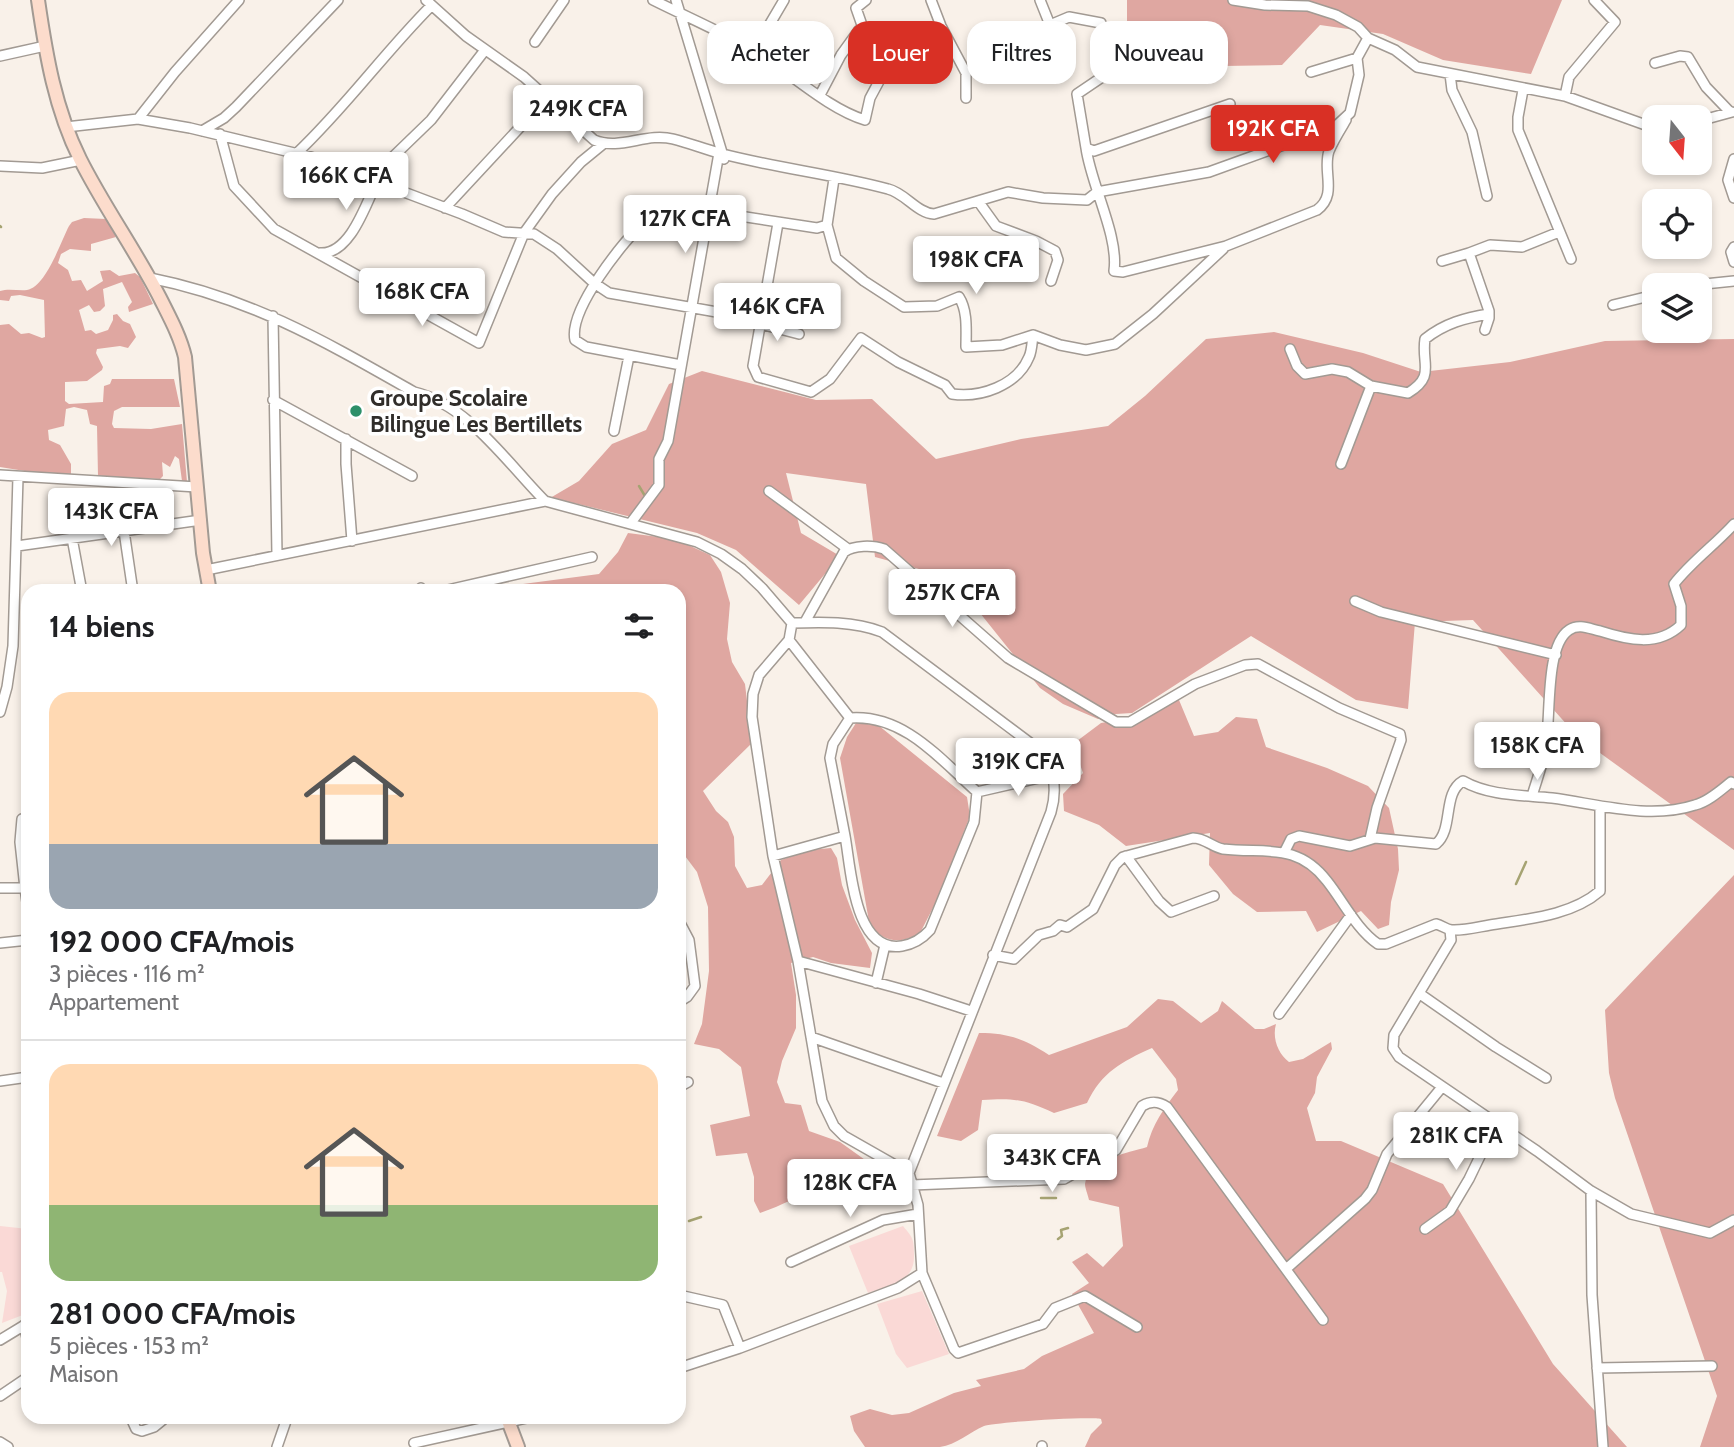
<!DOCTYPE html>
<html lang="fr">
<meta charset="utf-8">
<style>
:root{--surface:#fff;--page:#f2f2f2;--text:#202124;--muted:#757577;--line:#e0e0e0;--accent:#d93025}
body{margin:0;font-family:Cabin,sans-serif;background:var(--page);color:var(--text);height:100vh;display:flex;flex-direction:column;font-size:26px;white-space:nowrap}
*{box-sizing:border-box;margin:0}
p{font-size:23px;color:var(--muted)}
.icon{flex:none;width:38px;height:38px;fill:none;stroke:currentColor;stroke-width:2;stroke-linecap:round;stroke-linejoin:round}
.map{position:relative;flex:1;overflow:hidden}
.sheet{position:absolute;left:21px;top:584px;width:665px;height:840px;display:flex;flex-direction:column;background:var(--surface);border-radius:21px;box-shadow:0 4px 10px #0003}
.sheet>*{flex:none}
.banner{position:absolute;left:707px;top:21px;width:665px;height:63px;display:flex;gap:14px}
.needle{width:46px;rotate:163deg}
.buttons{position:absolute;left:1642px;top:105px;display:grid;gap:14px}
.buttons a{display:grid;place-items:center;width:70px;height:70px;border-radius:14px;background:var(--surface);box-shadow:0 4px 10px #0003;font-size:35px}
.price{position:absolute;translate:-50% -60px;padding:0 16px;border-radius:7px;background:#fff;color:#222;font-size:23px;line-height:46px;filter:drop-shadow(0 2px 4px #0008)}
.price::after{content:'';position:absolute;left:50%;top:42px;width:21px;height:16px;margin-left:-10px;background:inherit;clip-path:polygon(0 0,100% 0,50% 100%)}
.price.current{background:var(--accent);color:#fff}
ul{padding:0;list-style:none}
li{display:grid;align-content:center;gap:14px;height:371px;padding:0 28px}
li+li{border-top:2px solid var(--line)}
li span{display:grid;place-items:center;height:217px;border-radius:21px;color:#555}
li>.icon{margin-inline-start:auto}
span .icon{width:126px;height:126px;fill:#fffc;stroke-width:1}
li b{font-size:30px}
h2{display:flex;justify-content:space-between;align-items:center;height:84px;padding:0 28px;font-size:30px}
.chip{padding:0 24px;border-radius:21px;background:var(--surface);box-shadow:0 4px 10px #0003;font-size:24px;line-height:63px}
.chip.current{background:var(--accent);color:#fff}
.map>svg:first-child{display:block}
.green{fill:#fad9d6}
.forest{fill:#dfa7a1}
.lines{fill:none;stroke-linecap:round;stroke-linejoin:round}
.stream{stroke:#a6a372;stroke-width:2.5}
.minor-casing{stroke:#a29a93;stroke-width:12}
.secondary-casing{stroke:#a29a93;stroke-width:16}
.minor{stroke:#fff;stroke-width:9}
.secondary{stroke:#fcdccc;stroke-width:12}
.poi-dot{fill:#2d906a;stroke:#fff;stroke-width:2.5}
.labels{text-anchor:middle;stroke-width:7;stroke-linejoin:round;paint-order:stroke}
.poi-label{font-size:23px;font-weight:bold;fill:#302d2a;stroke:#fff;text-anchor:start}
</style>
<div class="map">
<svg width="1734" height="1447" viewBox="0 0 1734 1447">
<rect width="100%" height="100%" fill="#f9f1e9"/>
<path class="green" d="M0,1226L28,1229V1313L2,1323L7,1291L2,1272H0Z
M903,1226C913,1238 914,1239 914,1255C915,1283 889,1285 868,1293L849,1246Z
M922,1291L949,1354L907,1368L896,1354L877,1304Z"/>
<path class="forest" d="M1127,0H1562L1531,74L1443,60L1383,34L1320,25L1282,65L1223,66L1152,80L1127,34Z
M84,218L106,219L116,237L91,244V251L70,249L61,254L58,263L68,270L72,281L81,280L87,291L103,281L100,271L110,270L119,276L135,273L140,277L153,304L129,312L128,307L132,302L122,282L103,289L105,306L100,311L94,312L89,305L79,310L85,331L91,330L96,334L108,330L113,320V315L117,314L123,321L130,324L136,337L128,348L120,346L97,349L96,353L103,367L102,370L87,381L65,382V401L69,404L103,402L104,386L110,384L112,379H174L180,407H122L114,411L112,424L114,428L151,429L182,424L187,482L182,481L179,459L175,456L170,467L162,462L163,476L160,479L98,476L97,426L90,424L87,410L74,407L66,409L64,426L48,430L49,440L60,445L71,464V474L37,473L0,467V325L9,324L21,334L29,333L42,338L45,337L44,300L20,295L11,296L9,301L0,300V291C9,288 18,291 27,290C46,287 61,241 69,226L72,222Z
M1274,332L1363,353L1421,372L1510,362L1605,341L1734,339V850L1578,737L1473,620L1415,622L1408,709L1356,700L1251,636L1132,713L1116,714L1098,719L1063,704L1040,688L952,578L875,557L866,484L786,473L801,533L840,556L799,605L736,550L697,533L574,503L545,501L579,481L612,444L646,430L669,384L702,371L816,400L872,399L936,459L1021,439L1108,426L1145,396L1206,339Z
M628,533L659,537L686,544L710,555L721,572L730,603L727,639L732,662L745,684L752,743L703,791L716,811L728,822L734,837L735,866L747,888L762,885L781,860L810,850L831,848L837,858L842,885L855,920L872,953L870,968L831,963L813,957L791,963L796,995V1028L782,1061L777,1082L785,1103L801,1105L809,1131L840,1142L868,1162L896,1178L892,1192L831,1199L819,1188C798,1196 781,1206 760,1213L754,1201V1177L747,1153L716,1156L710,1125L750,1116L741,1067L719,1049L694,1044L702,1024L709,971L708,907L697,872L679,848V592H496L523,584L599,574L618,552Z
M1172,691L1179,700L1194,736L1218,732L1236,717L1257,719L1266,747L1327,768L1368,786L1389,808L1398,849L1399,870L1391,902L1389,925L1378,929L1361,911L1317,932L1306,911L1257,912L1233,894L1209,865L1210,833L1126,846L1099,825L1064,811L1063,794L1083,773L1073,744L1101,723L1131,718Z
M856,723L878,725L967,797L970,816L937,900L919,935C897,943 888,943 870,927L840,758L847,737Z
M1734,875V1447H1700L1717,1396L1615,1098L1609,1073L1605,1010Z
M1158,999L1173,1001L1201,1023L1218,1011L1222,1001L1255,1029H1264L1276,1024C1272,1038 1278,1054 1289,1062L1303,1059L1331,1042L1332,1049L1317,1077L1315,1093L1307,1108L1316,1141H1341L1443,1184L1553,1364L1627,1447H1085L1091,1434L1102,1423L1101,1419C1092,1416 994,1422 984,1426C970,1432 956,1445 940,1447C916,1447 889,1447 865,1447L854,1431L850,1416L870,1409L892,1415L909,1413L954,1393L981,1386L976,1380L1024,1369L1042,1356L1094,1333L1072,1294L1089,1283L1072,1262L1087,1253L1103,1267L1123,1246L1119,1207L1089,1200C1088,1195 1085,1188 1085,1184C1088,1159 1128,1153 1147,1147C1152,1125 1164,1108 1178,1090L1176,1079L1152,1048C1121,1062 1102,1072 1087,1103L1054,1113C1024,1099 1014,1098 982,1100L978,1130L961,1141L937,1136L979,1033C1009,1033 1024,1039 1049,1055L1127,1027Z"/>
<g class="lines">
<path class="stream" d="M0,226L1,227
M639,486L645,496
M1516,884L1526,862
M1041,1198H1056
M689,1221L701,1217
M1058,1239L1062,1236L1061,1230L1068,1228"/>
<g class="minor-casing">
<path id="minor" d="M426,0L466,36L524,77L594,140C620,151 646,132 673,139C689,143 704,149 719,153C775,168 833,174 888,189C905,193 917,213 934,214L1008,192L1043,198L1087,200L1097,192L1209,172L1336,126L1350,113L1359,75L1357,58L1368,38
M653,0C687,17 722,32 755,51C788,71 828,109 865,120L870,98L885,70L898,56L906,53L941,26
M676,0L724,159
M931,0L941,26L966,73V98
M1040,0L1050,25L1069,17L1101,23L1113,66L1111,71L1077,94L1086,148
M1233,0L1265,5L1308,6L1336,15L1358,27L1368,38L1395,50L1417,67L1565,96L1654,128
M535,42L564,0
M754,51L784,0
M0,56L45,46
M1655,63L1680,56L1688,57L1706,87L1730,112
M1311,72L1357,58
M1450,74L1452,90L1472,132L1487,196
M1523,90L1518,117V130L1571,259
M820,95L841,55L859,30L863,28L856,8L866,0
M1565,96L1569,77L1615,22L1594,0
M1230,104L1094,151L1086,148C1091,185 1119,236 1114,271L1123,272L1226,246L1317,210C1338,195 1322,171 1329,151C1333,141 1340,130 1346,120
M138,119L175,72L239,0
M1699,121L1732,112
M66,127L138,119L190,128L311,157L462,214L504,232L534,234L557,249L594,283L609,293L762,320
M202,131L224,118L236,107L338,0
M220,134L234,186L274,229L479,343L524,233L552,194L581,162L603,144
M296,154C345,108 384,53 431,6
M1734,159L1728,180L1734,198
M0,166L42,168L81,160
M370,179L431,120L485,50
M834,179L827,225L836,258L864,281L904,307L937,306L959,297C968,311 966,331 966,347L1002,345L1033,335
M978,201L996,226L1036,241L1055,251L1058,260L1051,281
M445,208L548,97
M778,223L753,366L758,377L811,392L830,379L861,338L898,362L945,385L952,394C980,398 1017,386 1029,357C1032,351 1032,342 1033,335
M1734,247L1731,252L1734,262
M320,253C350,255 366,204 377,181
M1442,261L1469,253
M150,278C251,298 326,342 414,392C469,405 507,463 545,501
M1695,285L1734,281
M1613,305L1654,295
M273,316L277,555
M761,324L799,334
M1485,330L1489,318V311L1469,253L1490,245L1522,247L1559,232
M1033,335L1060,345L1086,350L1115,344L1153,314L1223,249
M1290,349L1297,366L1305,374L1332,369L1348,372L1371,386L1408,393C1436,376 1421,364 1425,339C1445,323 1465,318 1489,314
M681,365L586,347L575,340C568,310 624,240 646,220C654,212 664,208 675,206L817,228L827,225
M273,400L412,476
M614,431L629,356
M346,439V464L352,541
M1341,464L1371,386
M0,475L197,487
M769,491L848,549
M630,524L659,485V459L668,441L719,153
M124,531L133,592
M72,538L82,592
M17,546L201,520
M206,570L545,501L697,542L721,554L742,569L762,588L792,623L789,640L759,675L753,694L752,717L773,856L798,961L822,1101L834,1126L844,1136L909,1173
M419,592L421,588
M439,592L592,557
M1355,601L1381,612L1556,655
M805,622L844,552C854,545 873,545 884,549L1008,658L1116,722H1130L1195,684L1245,665L1258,664L1339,708L1400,734L1401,740L1377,808L1370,839
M792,623C822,622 854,621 882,632L1041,751C1055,767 1057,792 1051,812L909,1173L918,1205L922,1273L954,1349L958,1353L961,1352L1043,1324L1055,1308L1085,1296L1137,1327
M789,640L850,718
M0,712L7,687L13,646L18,477
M977,792L1052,775
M1532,796C1537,779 1544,761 1546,744C1551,716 1545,646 1569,630C1579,623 1590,629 1600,631C1628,640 1658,647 1681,625V606L1674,584C1692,561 1715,545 1734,524
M22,819L20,842L25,888
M1285,851L1291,839L1299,836L1350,846L1375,838L1436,844C1454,829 1442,793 1463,781C1489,796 1523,795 1552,798C1598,804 1649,820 1695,805C1708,802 1721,790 1731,782L1734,784
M773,856L845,836L830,758L833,744L850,718C904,714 940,759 977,792L974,822L930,930C922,939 914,944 902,946C854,954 851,868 845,836
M1126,856L1159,901L1171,912L1214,896
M0,888H25L28,909
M679,921L689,940L695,986L687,997L679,1002
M1450,930L1451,940L1394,1035L1393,1048L1399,1057L1537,1151L1591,1191L1631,1214L1710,1233L1734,1220
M0,943L28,940
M993,955L1014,959L1039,935L1053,931L1060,925L1067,927L1093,909L1115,865L1123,857L1193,838C1205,838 1212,847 1223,849C1265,854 1297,842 1327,881C1343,901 1357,930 1378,944H1386L1436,924C1441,925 1446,929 1451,930C1463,931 1478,927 1490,925C1527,919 1571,916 1600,891V806
M798,961L919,994L971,1011
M876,983L885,945
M1420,994L1496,1047L1546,1078
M1279,1014L1351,915
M811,1037L943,1083
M0,1081L28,1077
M679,1087L688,1082
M912,1185L1064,1179L1116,1150L1142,1106C1151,1101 1158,1101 1167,1107L1323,1320
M1591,1191L1592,1295L1603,1447
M1425,1229L1450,1211L1469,1179L1496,1123
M791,1262L883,1220L918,1214
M1286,1269L1365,1199L1372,1190L1387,1154L1442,1087
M679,1295L723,1305L740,1348
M24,1325L28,1342
M0,1340L28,1323
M679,1368L740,1348L898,1288L922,1273
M1597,1368L1712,1366
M0,1396L28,1377
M131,1418L136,1429L142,1431L154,1427L165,1418
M0,1442L8,1447
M414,1443L527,1418
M277,1447L287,1418
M1042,1447V1446"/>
</g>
<g class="secondary-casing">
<path id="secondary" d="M38,0C46,55 55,109 80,159C104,207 136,251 160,298C170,318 180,336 185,357L203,553L210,592
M507,1418L518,1447"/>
</g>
<use href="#minor" class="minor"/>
<use href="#secondary" class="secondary"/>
</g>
<circle class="poi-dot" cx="356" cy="411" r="7"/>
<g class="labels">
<g class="poi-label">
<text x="370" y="406">Groupe Scolaire<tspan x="370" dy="26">Bilingue Les Bertillets</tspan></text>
</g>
</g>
</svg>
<div class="buttons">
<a><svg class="needle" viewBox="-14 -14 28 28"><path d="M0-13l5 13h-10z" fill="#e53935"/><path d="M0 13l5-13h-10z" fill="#757577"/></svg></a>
<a><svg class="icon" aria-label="locate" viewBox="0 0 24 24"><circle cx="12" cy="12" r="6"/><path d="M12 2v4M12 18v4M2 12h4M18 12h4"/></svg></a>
<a><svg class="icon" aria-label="layers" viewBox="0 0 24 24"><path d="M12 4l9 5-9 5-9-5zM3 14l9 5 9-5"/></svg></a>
</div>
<b class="price" style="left:578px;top:145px">249K CFA</b>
<b class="price current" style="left:1273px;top:165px">192K CFA</b>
<b class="price" style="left:346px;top:212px">166K CFA</b>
<b class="price" style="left:685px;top:255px">127K CFA</b>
<b class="price" style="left:976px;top:296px">198K CFA</b>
<b class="price" style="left:422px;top:328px">168K CFA</b>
<b class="price" style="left:777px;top:343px">146K CFA</b>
<b class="price" style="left:111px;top:548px">143K CFA</b>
<b class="price" style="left:952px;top:629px">257K CFA</b>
<b class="price" style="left:1537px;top:782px">158K CFA</b>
<b class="price" style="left:1018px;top:798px">319K CFA</b>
<b class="price" style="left:1456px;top:1172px">281K CFA</b>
<b class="price" style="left:1052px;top:1194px">343K CFA</b>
<b class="price" style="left:850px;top:1219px">128K CFA</b>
<div class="banner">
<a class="chip">Acheter</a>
<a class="chip current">Louer</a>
<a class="chip">Filtres</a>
<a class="chip">Nouveau</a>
</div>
<section class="sheet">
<h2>14 biens<svg class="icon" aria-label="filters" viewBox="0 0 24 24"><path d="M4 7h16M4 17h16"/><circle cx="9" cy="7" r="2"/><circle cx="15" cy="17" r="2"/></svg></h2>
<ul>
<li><span style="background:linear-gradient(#ffd9b3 70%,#9aa5b1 0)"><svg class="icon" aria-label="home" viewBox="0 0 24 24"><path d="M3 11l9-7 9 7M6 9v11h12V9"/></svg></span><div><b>192 000 CFA/mois</b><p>3 pièces · 116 m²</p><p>Appartement</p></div></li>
<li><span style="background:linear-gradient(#ffd9b3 65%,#8fb573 0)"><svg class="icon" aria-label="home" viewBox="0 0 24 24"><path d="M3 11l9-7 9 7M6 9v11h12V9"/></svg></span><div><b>281 000 CFA/mois</b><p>5 pièces · 153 m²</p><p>Maison</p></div></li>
</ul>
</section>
</div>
